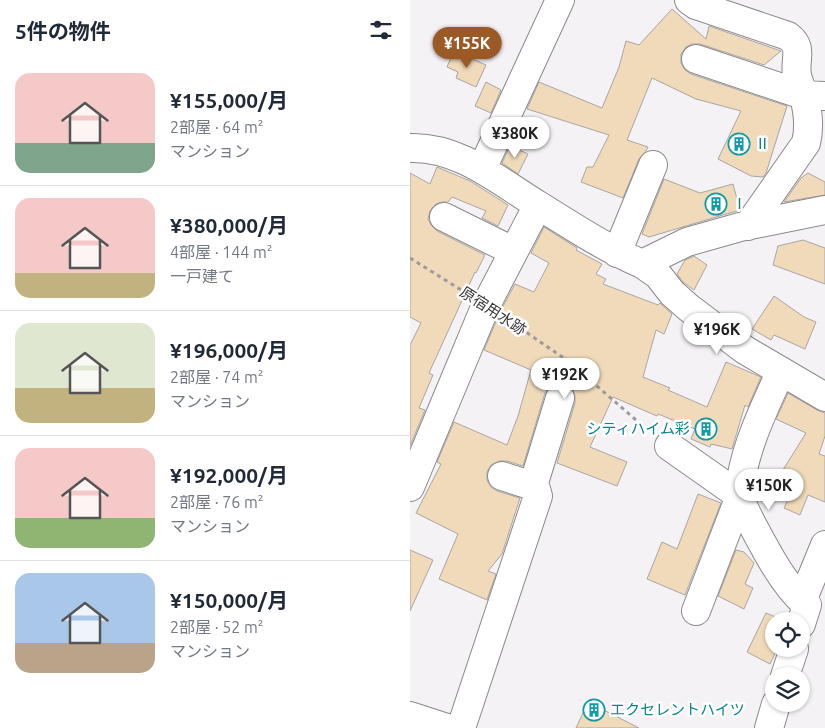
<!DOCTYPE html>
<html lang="ja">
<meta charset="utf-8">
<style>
:root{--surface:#fff;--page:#f2f2f3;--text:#1f2937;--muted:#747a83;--line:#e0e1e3;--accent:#9b5926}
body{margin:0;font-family:Ubuntu,"Noto Sans JP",sans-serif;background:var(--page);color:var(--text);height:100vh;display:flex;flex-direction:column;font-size:19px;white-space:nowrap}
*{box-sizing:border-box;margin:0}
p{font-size:16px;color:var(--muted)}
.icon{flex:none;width:28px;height:28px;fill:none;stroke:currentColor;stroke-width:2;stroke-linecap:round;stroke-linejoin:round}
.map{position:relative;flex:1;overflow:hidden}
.sheet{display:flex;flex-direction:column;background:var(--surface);width:410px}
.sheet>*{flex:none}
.buttons{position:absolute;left:355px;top:612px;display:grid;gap:10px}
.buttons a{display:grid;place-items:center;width:45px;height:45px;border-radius:50%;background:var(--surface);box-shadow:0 1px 4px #0004;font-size:25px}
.price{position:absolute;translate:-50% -42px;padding:0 11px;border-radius:18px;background:#fff;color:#222;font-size:16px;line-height:32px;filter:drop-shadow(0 1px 2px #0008)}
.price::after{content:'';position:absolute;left:50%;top:30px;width:15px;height:11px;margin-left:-8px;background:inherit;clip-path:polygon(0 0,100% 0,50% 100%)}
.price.current{background:var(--accent);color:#fff}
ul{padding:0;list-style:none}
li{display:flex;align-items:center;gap:15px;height:125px;padding:0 15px}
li+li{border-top:1px solid var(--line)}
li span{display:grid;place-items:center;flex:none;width:140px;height:100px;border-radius:15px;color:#555}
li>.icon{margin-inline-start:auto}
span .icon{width:60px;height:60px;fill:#fffc;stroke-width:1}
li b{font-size:21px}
h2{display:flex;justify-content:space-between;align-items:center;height:60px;padding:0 15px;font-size:21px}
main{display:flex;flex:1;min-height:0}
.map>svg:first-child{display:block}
.building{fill:#f0daba;stroke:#a8a6a3}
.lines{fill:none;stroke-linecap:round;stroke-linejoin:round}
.minor-casing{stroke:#8b888c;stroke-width:30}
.path{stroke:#9c9a9d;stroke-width:3;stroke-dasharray:4 4;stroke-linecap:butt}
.minor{stroke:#fff;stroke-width:28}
.labels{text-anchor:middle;stroke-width:5;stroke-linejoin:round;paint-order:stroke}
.culture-label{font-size:15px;fill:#0d838f;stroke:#fff;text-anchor:start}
.street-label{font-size:15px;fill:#363537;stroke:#fff}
</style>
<main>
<section class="sheet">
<h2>5件の物件<svg class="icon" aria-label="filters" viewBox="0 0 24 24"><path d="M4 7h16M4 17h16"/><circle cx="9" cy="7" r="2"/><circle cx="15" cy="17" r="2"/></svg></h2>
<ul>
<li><span style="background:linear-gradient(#f6c9c9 70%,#7fa58c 0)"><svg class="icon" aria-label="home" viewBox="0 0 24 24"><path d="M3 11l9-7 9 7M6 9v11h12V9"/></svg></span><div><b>¥155,000/月</b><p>2部屋 · 64 m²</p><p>マンション</p></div></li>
<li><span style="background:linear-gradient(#f6c9c9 75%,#c2b280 0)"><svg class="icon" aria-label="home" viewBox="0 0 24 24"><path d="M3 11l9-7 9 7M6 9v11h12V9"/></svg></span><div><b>¥380,000/月</b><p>4部屋 · 144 m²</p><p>一戸建て</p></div></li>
<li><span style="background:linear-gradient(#dfe7d0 65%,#c2b280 0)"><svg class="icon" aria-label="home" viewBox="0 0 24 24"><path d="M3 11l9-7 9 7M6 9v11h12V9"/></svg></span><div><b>¥196,000/月</b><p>2部屋 · 74 m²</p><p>マンション</p></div></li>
<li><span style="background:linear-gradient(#f6c9c9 70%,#8fb573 0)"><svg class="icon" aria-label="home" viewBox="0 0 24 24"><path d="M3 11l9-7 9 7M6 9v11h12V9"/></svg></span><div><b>¥192,000/月</b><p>2部屋 · 76 m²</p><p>マンション</p></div></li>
<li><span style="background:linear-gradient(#a9c7e8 70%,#b9a48a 0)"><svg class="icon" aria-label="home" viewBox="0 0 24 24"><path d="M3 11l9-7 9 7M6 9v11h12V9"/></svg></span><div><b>¥150,000/月</b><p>2部屋 · 52 m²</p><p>マンション</p></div></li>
</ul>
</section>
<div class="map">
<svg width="415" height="728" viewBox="0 0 415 728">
<rect width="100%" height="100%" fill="#f5f2f6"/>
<path class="building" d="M262,9L296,39L299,26L371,51L354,65L290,44H282L276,47L271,54V63L275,70L281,74L377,106L356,173L353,177L341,176L308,159L331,111L286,99L242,78L217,140L238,147L236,151L229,159L213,198L171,182L177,167H183L199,135L117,109L129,82L192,108L209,67L216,41L229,45Z
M44,51L76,65L66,87L46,78L48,72L37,67Z
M76,82L91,90L81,113L65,106Z
M100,146L118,154L108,174L92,163Z
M27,167L60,181L98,205L88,226L72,218L76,211L42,197L38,202H32L26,204L20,211L18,219L21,225L27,231L75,255L66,273L65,272L19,373L23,375L9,408L15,410L0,446V345L11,323L0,317V173L20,184Z
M398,173L415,182V195L374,202L391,178Z
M254,179L290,193L323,184L330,210L239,237L232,234Z
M134,227L167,248L166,250L192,264L186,274L196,279L193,284L248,305L250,303L262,314L254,334L246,330L233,377L260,388L258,390L297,407L316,362L351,377L338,407L335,405L322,449L301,444L300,447L281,439L285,429L248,414L247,416L203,397L180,447L217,462L207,486L147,463L165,403V395L162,388L155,383H147L140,386L135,393L113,466L97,461H89L81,465L77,472V480L81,487L87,491L110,498L92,554L78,571L86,574L77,600L29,579L48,534L6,513L31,464L27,462L44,422L97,445L108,416L121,370L74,350L90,312L105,284L124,292L139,263L121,253Z
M393,240L415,248V284L363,265L368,246Z
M284,256L297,265L284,290L273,282L267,274L275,260Z
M364,296L394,317L406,322L395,349L364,335L361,340L342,329Z
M378,393L407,410L415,413V436L409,454L415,456V502L398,495L390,515L374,508L386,482L371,473L396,433L366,419Z
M288,494L311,503L275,595L237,579L252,542L267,549Z
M0,550L23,560L0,611Z
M326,550L334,552L344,563L335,584L343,588L334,609L308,596Z
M356,613L375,621H364V649H367L360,664L337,652Z
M178,702L229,728H166Z"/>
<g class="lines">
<g class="minor-casing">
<path id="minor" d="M279,0L286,5L378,36C394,48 384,59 387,75C388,81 391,87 393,93C398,110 400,127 396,143L338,226
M286,59L393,95L415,96
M0,148C48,146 89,181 128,205C162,226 195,248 232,264L277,242L330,227L415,210
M72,169L150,0
M34,217L103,251
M207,253L243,165
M232,264L248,275L262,293L279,308L335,350L415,397
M371,371C355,406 330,457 330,495C331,506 350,539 356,550C367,570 380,591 397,605L391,624
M259,446L330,496L286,611
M92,476L123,486
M0,487L76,305L128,205
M392,601L415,545
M375,676L384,649
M0,716L37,728
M51,728L128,496L126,489L123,486L150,398
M359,728L366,704"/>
</g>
<path class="path" d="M0,258L56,293
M97,319L158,361L241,433"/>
<use href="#minor" class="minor"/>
</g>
<defs>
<g id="building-ring" transform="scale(1.125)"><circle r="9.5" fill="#fff" stroke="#0f9aa8" stroke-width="1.5"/><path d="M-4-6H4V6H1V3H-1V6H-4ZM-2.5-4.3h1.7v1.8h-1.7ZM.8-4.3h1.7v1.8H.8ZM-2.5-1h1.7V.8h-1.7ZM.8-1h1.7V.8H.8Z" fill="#0f9aa8"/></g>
</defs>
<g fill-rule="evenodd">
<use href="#building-ring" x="329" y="144"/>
<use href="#building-ring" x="306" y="204"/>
<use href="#building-ring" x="296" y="429"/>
<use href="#building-ring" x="184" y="710"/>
</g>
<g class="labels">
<g class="culture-label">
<text x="345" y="149">Ⅱ</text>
<text x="322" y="209">Ⅰ</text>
<text x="280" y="434" text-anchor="end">シティハイム彩</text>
<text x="200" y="715">エクセレントハイツ</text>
</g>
<g class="street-label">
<text transform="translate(83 311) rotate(33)" y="5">原宿用水跡</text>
</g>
</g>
</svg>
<div class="buttons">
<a><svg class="icon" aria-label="locate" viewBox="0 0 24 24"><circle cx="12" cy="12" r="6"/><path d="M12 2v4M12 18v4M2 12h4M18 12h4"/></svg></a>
<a><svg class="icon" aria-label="layers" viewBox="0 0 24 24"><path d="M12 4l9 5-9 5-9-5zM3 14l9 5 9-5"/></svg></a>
</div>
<b class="price current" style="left:57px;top:69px">¥155K</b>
<b class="price" style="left:105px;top:159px">¥380K</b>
<b class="price" style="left:307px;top:355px">¥196K</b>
<b class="price" style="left:155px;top:400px">¥192K</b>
<b class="price" style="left:359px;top:511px">¥150K</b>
</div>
</main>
